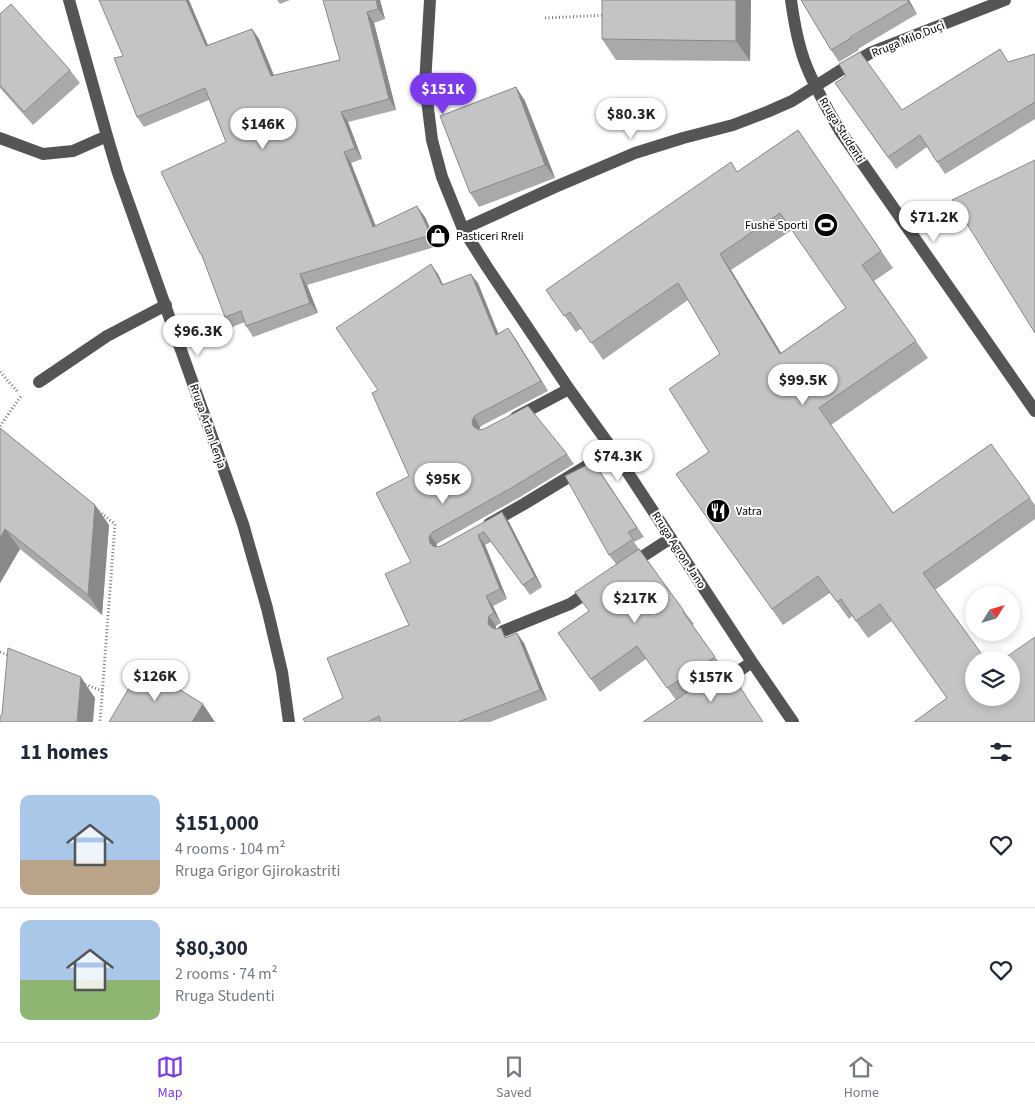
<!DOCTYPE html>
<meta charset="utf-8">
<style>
:root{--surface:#fff;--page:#f6f6f7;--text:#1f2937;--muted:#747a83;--line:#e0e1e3;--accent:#7c3aed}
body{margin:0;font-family:"Source Sans 3",sans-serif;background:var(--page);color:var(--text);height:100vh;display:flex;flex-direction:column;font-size:19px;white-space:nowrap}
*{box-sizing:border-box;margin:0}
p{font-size:16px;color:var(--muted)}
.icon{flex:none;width:28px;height:28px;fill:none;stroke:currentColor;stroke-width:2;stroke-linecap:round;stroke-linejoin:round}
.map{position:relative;height:722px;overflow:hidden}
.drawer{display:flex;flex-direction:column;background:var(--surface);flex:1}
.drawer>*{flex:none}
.needle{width:32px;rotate:53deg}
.fabs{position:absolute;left:965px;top:586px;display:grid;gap:10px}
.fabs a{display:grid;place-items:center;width:55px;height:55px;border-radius:50%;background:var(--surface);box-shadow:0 2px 8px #0003;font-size:25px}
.price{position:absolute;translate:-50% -42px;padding:0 11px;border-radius:18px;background:#fff;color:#222;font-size:16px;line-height:32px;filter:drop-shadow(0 1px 2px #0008)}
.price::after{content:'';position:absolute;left:50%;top:30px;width:15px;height:11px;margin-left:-8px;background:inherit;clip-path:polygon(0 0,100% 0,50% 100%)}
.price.selected{background:var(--accent);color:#fff}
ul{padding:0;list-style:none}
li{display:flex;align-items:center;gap:15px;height:125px;padding:0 20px}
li+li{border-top:1px solid var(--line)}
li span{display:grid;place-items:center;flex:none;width:140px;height:100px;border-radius:10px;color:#555}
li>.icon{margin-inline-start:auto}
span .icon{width:60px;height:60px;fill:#fffc;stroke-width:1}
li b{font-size:21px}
h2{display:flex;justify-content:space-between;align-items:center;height:60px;padding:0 20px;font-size:21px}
.menu{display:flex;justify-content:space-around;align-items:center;height:70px;border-top:1px solid var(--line);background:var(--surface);font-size:14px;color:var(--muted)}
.menu a{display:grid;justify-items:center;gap:2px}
.menu .selected{color:var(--accent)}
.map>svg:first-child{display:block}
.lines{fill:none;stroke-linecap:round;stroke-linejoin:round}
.path{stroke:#777;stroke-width:3;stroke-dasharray:1 2.5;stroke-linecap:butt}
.minor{stroke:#555;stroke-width:12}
.wall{fill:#a9a9a9;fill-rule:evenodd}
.shaded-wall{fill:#898989}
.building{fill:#c4c4c4;stroke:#898989;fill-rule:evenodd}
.labels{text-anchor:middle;stroke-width:4;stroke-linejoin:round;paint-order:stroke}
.street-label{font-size:12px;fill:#000;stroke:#fff}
.poi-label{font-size:12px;fill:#000;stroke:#fff;text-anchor:start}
</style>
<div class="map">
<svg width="1035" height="722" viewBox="0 0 1035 722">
<rect width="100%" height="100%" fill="#fff"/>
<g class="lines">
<path class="path" d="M545,18L607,15
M0,372L17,391
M0,426L21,396
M96,509L115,524L100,722
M0,652L10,656
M82,683L102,691"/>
<path class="minor" d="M69,0L107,136L118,173L243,524L267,608L282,672L289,722
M430,0L425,84L432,140L442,177L463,229L487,267L569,389L613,450L752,662L793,722
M791,0C794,22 798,45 806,65C815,88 828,110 840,131L1035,411
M0,138L43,154L73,151L107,136
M463,229L555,187L635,153L683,138L733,125L767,112L792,101L841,70L872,52L1005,0
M39,382L107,336L166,305
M516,417L569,389
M489,524L524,504L613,450
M631,564L671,538
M503,631L570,604L593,589
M718,685L752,662"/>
</g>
<path class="wall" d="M277,0H290L280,4Z
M323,0H380L385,19L374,23L396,110L348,122L362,159L351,163L376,226L425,217L438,246L307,285L318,313L253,337L246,326L245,322L232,327L225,317L203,258L200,253L226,142L209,100L144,127L137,117L208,45L252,29L259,39L274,75L340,60Z
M602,0H751L750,61L616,60L602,39Z
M909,0L917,14L858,49L859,50L839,62L831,50Z
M0,14L70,70L80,83L33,125L0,88Z
M1035,54V119L945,174L927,147L896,169L835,83L902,110L1009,62Z
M516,87L525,101L555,178L479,207L470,193Z
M798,130L893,268L874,281L928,358L831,425L893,513L991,444L1035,505V519L935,590L974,698L1035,637V722H914L947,698L892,621L868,638L852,616L849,619L830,593L783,625L676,474L709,452L720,354L688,300L603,360L582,328L576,332L546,290L737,172ZM792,230L846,308L781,353L731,270Z
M438,274L443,285L478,283L498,334L515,338L548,391L483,425L480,427L479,430L567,454L574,464L520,497L440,542L437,544L436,547L441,546L509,522L542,587L530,595L491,542L485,545L507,599L493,606L501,623L496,626V629L507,637L524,643L547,700L490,722H305L343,698L409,625L411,562L409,476L378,390Z
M0,428L95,505L109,525L102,615L20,549L0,583Z
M600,471L644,537L634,542L684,611L694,624L692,625L723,668L676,700L646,659L600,692L558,633L589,611L616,564L609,555Z"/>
<path class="shaded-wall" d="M186,0H189L213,57L206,46Z
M376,0H380L385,19L378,9Z
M736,0H751L750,61L736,41Z
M907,0H909L917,14Z
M367,12L374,23L396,110L389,99Z
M252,29L259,39L278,86L271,76Z
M516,87L525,101L555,178L545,165Z
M341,112L348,122L362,159L355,148Z
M344,152L351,163L380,238L373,227Z
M417,206L425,217L438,246L431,235Z
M720,254L731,270L792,371L780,354Z
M431,264L438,274L448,295L442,285Z
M300,274L307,285L318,313L310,303Z
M471,274L478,283L503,345L496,335Z
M508,328L515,338L548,391L541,381Z
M474,417L480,427L479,431L473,426L472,421Z
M95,505L109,525L102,615L88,595Z
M502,512L509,522L542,587L535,577Z
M5,529L20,549L0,583V538Z
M430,535L437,544L436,548L437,553L430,543L429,538Z
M478,535L485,545L507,599L500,589Z
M486,596L493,606L501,623L494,613Z
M489,616L496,626L495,634L488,624Z
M517,633L524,643L547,700L540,690Z
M81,677L95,698L93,722H77Z
M203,704L215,722H192Z"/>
<path class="building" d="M99,0H186L206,46L252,29L271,76L340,60L323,0H376L378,9L367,12L389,99L341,112L355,148L344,152L373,227L417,206L431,235L300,274L310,303L246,326L241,311L225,317L201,253H200L161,172L226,142L205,88L137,117L114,58L123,56Z
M602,0H736V41L602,39Z
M801,0H907L909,2L850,37L851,38L831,50Z
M11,4L70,70L24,112L0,85V14Z
M1000,49L1008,62L1035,54V102L937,162L920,135L888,157L835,83L846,76L839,64L860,52L902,110Z
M516,87L545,165L470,193L440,116Z
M798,130L881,251L862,265L916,341L819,408L893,513L991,444L1030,498L923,573L986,660H974V698H1011V660H1002L1035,637V721L1033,722H914L947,698L880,604L856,621L841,599L837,602L818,576L772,609L676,474L709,452L669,389L720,354L678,283L591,343L570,312L564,316L546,290L731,162L737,172ZM780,213L846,308L780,354L720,254Z
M1035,160V333L952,200Z
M431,264L442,285L471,274L496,335L508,328L541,381L476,415L474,417L472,421L473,426L479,430L484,429L528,406L567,454L513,487L433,532L430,535L429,538L430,543L433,546L436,547L441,546L502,512L535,577L523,585L484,532L478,535L500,589L486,596L494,613L489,616L488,624L491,627L494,629L501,628L505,638L517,633L540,690L458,722H381L379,716L368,722H305L303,719L343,698L327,658L409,625L385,574L411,562L376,493L409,476L372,393L378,390L336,328Z
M0,428L95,505L88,595L5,529L0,538Z
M593,462L637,528L628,532L633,539L609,555L565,476Z
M639,549L684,611L683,612L715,657L667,688L637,646L591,679L558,633L589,611L575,592Z
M8,648L81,677L77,722H0V717L2,714Z
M142,666L203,704L192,722H109Z
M726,666L763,722H643Z"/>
<defs>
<g id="stadium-disc" transform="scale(1.25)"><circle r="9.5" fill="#000" stroke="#fff"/><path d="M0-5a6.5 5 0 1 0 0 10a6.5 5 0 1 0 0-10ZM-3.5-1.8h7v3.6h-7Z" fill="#fff"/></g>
<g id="shop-disc" transform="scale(1.25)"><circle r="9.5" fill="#000" stroke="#fff"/><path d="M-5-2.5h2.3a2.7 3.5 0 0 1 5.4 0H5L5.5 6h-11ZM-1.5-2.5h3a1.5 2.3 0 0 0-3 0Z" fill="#fff"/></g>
<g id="restaurant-disc" transform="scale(1.25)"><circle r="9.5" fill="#000" stroke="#fff"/><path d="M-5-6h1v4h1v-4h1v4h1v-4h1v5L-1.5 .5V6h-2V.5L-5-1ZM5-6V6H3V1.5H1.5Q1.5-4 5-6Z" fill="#fff"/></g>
</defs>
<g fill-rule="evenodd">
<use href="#stadium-disc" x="826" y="225"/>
<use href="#shop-disc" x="438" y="236"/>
<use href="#restaurant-disc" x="718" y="511"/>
</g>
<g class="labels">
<g class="street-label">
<text transform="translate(908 39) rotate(-22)" y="4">Rruga Milo Duçi</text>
<text transform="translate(842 130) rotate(58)" y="4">Rruga Studenti</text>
<text transform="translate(208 426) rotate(71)" y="4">Rruga Artan Lenja</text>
<text transform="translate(679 550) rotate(57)" y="4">Rruga Agron Jano</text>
</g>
<g class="poi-label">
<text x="808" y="229" text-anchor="end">Fushë Sporti</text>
<text x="456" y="240">Pasticeri Rreli</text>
<text x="736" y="515">Vatra</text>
</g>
</g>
</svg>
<div class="fabs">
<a><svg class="needle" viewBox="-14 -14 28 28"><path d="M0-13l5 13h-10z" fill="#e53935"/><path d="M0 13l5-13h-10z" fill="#747a83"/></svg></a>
<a><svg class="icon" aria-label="layers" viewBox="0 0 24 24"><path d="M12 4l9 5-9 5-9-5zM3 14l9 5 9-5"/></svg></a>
</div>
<b class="price selected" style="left:443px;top:115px">$151K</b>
<b class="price" style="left:631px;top:140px">$80.3K</b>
<b class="price" style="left:263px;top:150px">$146K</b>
<b class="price" style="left:934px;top:243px">$71.2K</b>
<b class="price" style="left:198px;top:357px">$96.3K</b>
<b class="price" style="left:803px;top:406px">$99.5K</b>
<b class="price" style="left:618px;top:482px">$74.3K</b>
<b class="price" style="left:443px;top:505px">$95K</b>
<b class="price" style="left:635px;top:624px">$217K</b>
<b class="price" style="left:155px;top:702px">$126K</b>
<b class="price" style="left:711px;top:703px">$157K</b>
</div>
<section class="drawer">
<h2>11 homes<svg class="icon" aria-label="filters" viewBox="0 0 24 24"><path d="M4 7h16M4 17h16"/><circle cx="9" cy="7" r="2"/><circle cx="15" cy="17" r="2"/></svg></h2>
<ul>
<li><span style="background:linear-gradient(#a9c7e8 65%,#b9a48a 0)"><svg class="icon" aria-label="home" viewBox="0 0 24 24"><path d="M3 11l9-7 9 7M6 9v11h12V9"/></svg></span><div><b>$151,000</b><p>4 rooms · 104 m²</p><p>Rruga Grigor Gjirokastriti</p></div><svg class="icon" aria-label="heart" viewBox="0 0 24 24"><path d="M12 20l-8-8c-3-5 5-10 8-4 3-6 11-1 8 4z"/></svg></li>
<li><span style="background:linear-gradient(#a9c7e8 60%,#8fb573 0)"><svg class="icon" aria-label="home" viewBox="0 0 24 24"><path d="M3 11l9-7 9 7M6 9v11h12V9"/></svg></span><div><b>$80,300</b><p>2 rooms · 74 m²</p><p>Rruga Studenti</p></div><svg class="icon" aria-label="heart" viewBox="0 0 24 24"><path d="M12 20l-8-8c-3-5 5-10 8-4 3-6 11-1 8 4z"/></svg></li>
</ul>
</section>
<nav class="menu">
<a class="selected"><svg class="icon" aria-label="map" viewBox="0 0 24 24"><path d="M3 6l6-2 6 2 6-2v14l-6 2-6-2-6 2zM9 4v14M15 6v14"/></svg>Map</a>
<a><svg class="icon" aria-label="saved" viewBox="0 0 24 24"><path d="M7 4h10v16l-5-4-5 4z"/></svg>Saved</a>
<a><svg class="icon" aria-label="home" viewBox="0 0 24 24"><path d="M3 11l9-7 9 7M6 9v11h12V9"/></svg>Home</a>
</nav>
